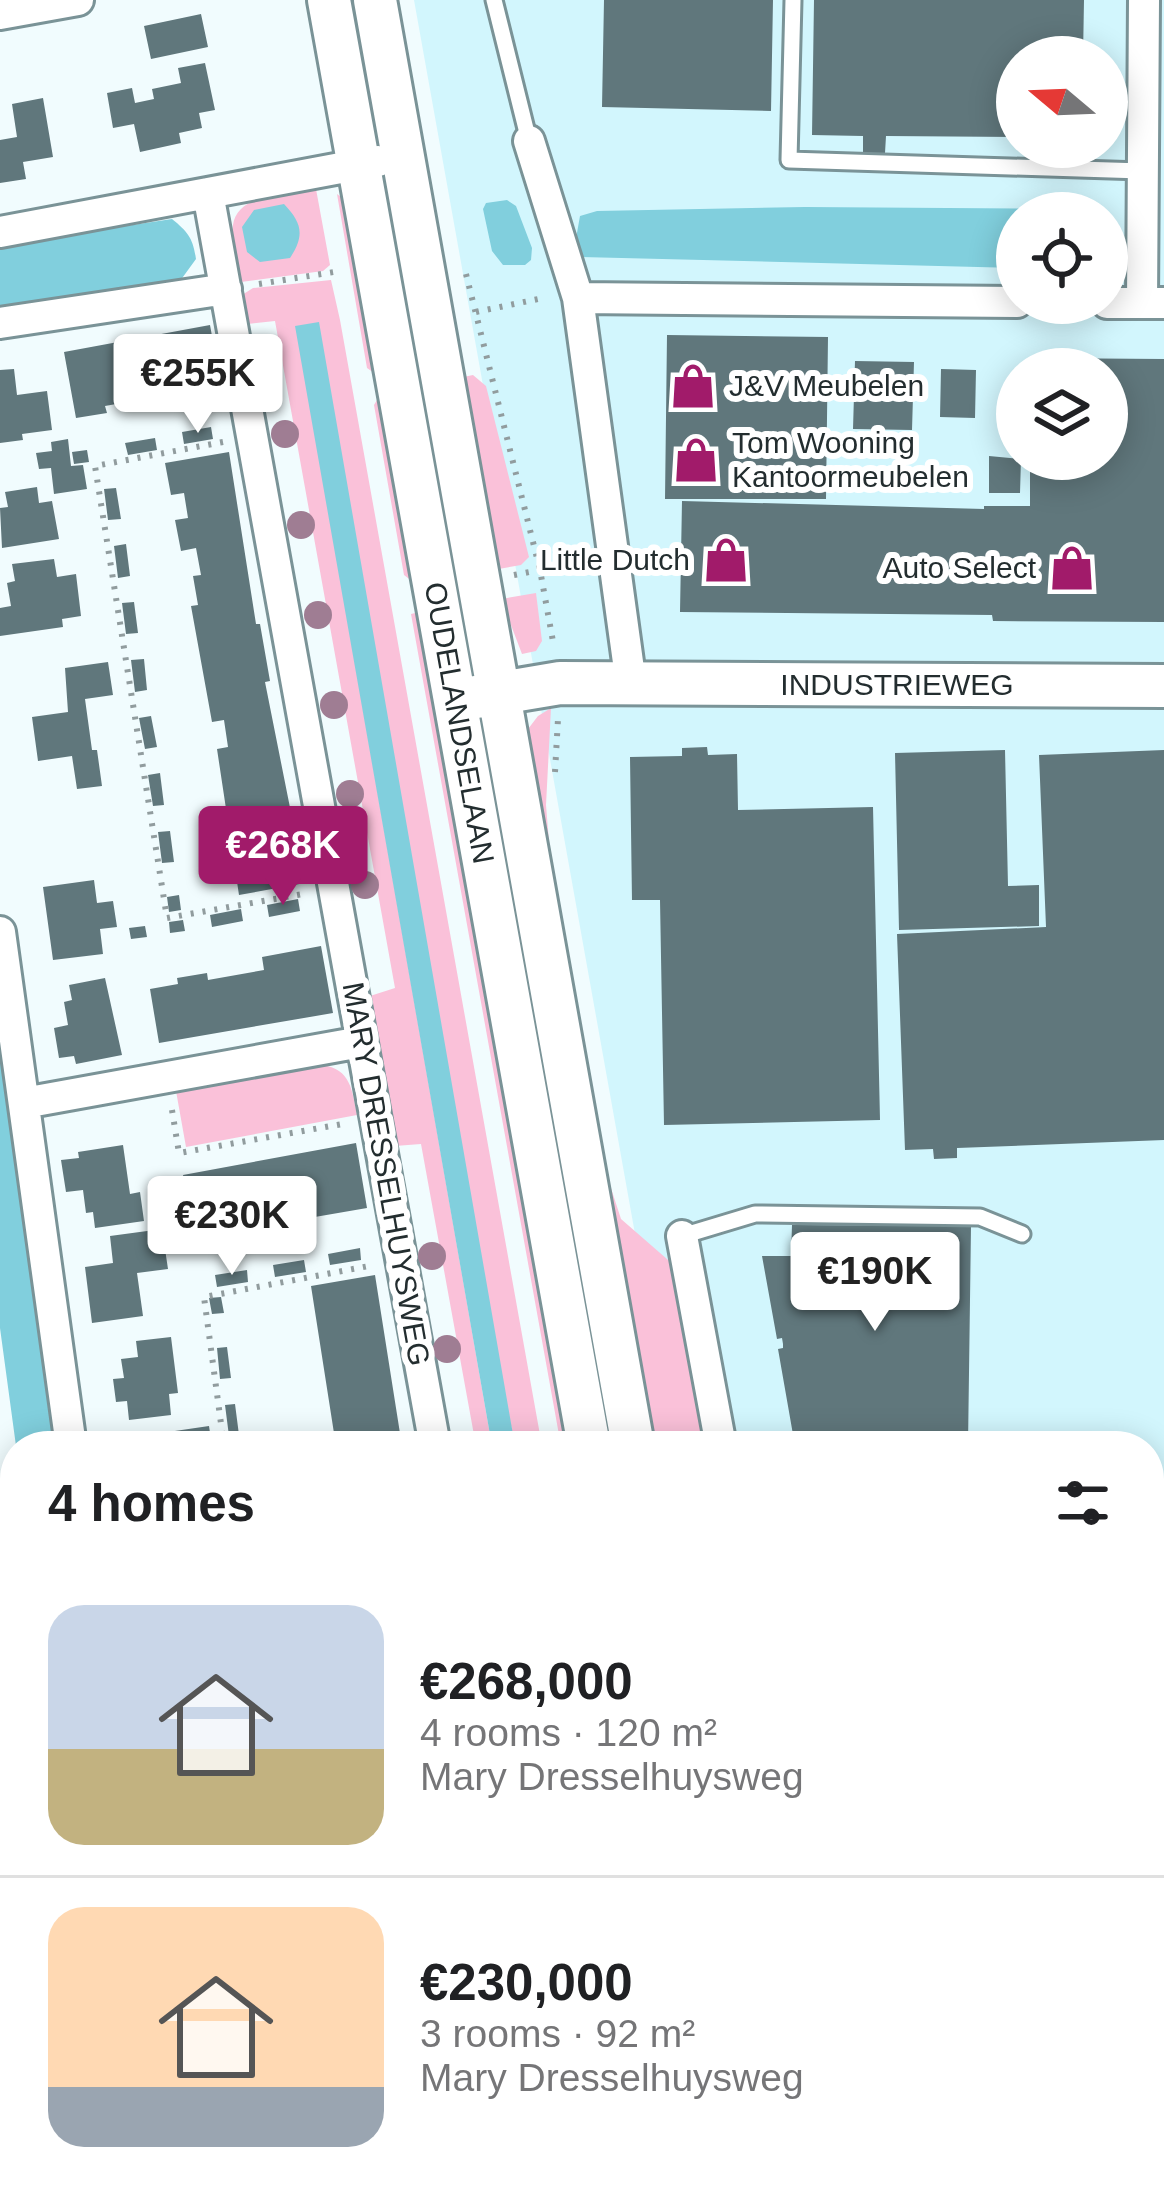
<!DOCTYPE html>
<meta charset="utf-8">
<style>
:root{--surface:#fff;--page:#f2f2f2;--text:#202124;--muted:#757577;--line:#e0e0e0;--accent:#a11b6a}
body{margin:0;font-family:Arial,sans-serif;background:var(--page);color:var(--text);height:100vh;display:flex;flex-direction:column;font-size:45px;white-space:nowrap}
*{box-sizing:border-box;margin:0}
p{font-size:39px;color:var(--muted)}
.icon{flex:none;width:66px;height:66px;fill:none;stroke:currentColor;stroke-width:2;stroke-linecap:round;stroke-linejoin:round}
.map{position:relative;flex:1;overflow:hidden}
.panel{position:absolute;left:0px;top:1431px;width:1164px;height:771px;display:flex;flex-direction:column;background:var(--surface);border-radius:48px 48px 0 0;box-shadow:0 6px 30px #0003}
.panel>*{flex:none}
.needle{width:78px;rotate:289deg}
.tools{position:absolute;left:996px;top:36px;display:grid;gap:24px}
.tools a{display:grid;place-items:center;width:132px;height:132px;border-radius:50%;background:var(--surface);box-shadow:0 6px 30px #0003;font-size:60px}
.price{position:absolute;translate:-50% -102px;padding:0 27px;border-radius:12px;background:#fff;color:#222;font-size:39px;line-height:78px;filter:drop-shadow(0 3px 6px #0008)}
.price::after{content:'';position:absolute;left:50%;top:72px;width:36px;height:27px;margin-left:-18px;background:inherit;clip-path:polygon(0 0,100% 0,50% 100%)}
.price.on{background:var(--accent);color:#fff}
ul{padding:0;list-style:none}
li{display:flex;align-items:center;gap:36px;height:300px;padding:0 48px}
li+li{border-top:3px solid var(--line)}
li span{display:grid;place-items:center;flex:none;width:336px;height:240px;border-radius:36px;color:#555}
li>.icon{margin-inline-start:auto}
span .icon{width:144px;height:144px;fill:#fffc;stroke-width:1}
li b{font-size:51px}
h2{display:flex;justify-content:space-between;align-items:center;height:144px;padding:0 48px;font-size:51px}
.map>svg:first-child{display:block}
.built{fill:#d2f6fd;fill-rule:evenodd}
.green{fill:#fac1d9}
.water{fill:#81cfdd}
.building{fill:#60777c}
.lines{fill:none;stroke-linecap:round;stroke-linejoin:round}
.lane-casing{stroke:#7a9397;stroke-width:21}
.street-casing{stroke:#7a9397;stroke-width:36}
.secondary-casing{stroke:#7a9397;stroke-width:48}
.path{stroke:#919c9e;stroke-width:6;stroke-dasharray:3 9;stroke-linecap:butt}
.lane{stroke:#fff;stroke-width:15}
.street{stroke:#fff;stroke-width:30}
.secondary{stroke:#fff;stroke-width:42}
.tree{fill:#9f7d93}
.labels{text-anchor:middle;stroke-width:12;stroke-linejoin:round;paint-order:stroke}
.poi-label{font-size:30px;fill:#232d2f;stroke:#fff;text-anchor:start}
.street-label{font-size:30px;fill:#232d2f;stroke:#fff}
</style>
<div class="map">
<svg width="1164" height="2201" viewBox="0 0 1164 2201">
<rect width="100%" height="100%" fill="#f1fcfe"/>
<path class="built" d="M414,0H1164V2201H807L805,2187H1149V1446H673ZM1017,57H1107V147H1017ZM1017,213H1107V303H1017ZM1017,369H1107V459H1017Z"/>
<path class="green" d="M316,189L330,265L323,271L241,282C239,265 230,241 233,225C237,192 292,193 316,189Z
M337,194L345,200L377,375L367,368Z
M331,280L340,320L542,1446H515L296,326L492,1446H476L421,1144L395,1146L370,996L395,988L275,321L248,324L242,295L253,288Z
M473,375L486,386L529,557L521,565L493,570L449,380Z
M380,395L413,582L404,575L374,405Z
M536,593L542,641L536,651L522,654L501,599Z
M428,610L579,1446H561L411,614Z
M551,708L546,805L549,842L609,1182L621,1219L675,1266L707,1446H645L525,733L538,716Z
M322,1065C351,1069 352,1090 357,1115L186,1147L176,1091Z
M781,2187H841L843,2201H785Z"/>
<path class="water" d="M507,200L516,206L532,248L531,260L525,265H503L492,251L483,209L486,203Z
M284,204C302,223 305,235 290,258L260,262L247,252L242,227L254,210Z
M805,207L1077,209L1081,213H1017V268L581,257L575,244L580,216L597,211Z
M172,219C188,232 193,238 196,259L180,281L0,310V245Z
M319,322L515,1446H492L295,326Z
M0,1054L56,1446H16L0,1328Z"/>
<path class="building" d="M604,0H773L771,111L602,107Z
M814,0H1084L1083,57H1017V137L886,136L885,153H863V136L812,135Z
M201,14L208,47L151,59L144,26Z
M205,63L215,110L199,113L202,128L179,133L181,143L140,152L134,124L113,128L107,93L132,88L135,103L154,99L152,89L181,83L178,68Z
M43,98L53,157L23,162L26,179L0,183V140L17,137L12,104Z
M210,325L222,391L133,407V401L105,406L107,413L76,418L64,352Z
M667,335L828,337L826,499H665Z
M1031,358L1164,359V622L993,621L992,615L680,612L682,501L984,509V506H1030V459H1107V369H1031Z
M855,361L914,362L912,430L853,429Z
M14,369L17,395L47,391L52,430L22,434L23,440L0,443V370Z
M941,369L976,370L975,418L940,417Z
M211,427L213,439L184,444L182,432Z
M155,438L157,450L128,455L125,443Z
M68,439L71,466L83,465L87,489L54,494L51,468L39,469L36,453L52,451L51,442Z
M87,450L89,462L74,464L72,452Z
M229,452L256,624H260L270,681L265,682L305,883L239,895L217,749L228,747L224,720L212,722L191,606L198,605L193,576L201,575L196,548L181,551L175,520L188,518L184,493L171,495L165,463Z
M989,456L1021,459L1020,493H989Z
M37,487L39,503L52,501L59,539L2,548L0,508L8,507L5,492Z
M116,488L121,519L108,520L104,489Z
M126,544L130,576L118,578L114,546Z
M54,559L57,577L76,574L81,616L62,619L63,627L0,636V608L11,606L7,583L15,581L12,564Z
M134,602L138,633L126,634L122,603Z
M144,659L147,690L135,692L131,660Z
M108,662L113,695L85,699L92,750H97L102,786L77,789L72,756L38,761L32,717L68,712L65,668Z
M151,716L157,747L145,749L139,718Z
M707,747L708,755L737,754L738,810L873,807L880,1120L664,1125L660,900H632L630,757L682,756V748Z
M1005,750L1008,886L1039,885V926L899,930L895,753Z
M1164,750V1140L957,1148V1158L934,1159L933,1149L905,1150L897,934L1046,927L1039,755Z
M160,773L164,805L153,806L148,775Z
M170,831L174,862L162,863L158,832Z
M94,880L97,903L113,901L117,927L100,929L103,954L53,960L43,887Z
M179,895L181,910L169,912L167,897Z
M298,899L300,911L269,917L267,905Z
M241,909L243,921L212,927L210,915Z
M183,920L185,931L170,933L169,922Z
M145,926L147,937L131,939L129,928Z
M321,946L333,1013L159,1043L150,989L178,984L177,978L207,973L208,980L264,970L262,957Z
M105,978L122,1055L76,1064L74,1056L59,1058L54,1028L68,1025L64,1002L72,1000L69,985Z
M356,1143L367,1208L194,1238L183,1175Z
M123,1145L130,1194L140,1192L144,1221L95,1228L93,1212L86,1213L83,1190L66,1192L61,1160L79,1158L78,1152Z
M792,1225L971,1226L968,1446H795L778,1349L783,1348V1344L782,1338L777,1339L762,1256H791Z
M162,1229L168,1269L137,1273L143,1316L92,1323L85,1267L113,1263L110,1236Z
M360,1248L361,1260L330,1265L328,1254Z
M304,1260L306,1272L275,1277L273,1265Z
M247,1270L248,1282L217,1287L215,1275Z
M375,1275L402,1446H336L311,1286Z
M221,1297L224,1313L212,1314L209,1298Z
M171,1337L178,1393L169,1394L171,1415L129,1420L127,1401L116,1402L113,1379L124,1378L121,1359L138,1357L136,1341Z
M227,1347L231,1378L220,1379L217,1348Z
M235,1404L239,1435L229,1436L225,1405Z
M209,1426L212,1446H170L168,1432Z
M1164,1668V1839H1149V1670Z
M7,1858L10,1879L0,1880V1859Z
M1149,2133H1164V2201H1149Z
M21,2187H77L80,2201H23Z
M210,2187L273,2189L275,2201H213Z
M314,2187H327L329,2197L316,2199Z
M522,2187H536L539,2201H476L475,2195Z
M929,2187H992L993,2189L931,2200Z"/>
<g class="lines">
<g class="lane-casing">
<path id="lane" d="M494,0L529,141
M793,0L789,160L1142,171
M682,1236L755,1214L980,1217L1022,1234
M343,2187L346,2201
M907,2187L909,2201
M1125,2187L1128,2201"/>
</g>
<g class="street-casing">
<path id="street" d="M0,14L78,0
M529,141L578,298L631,684
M208,193L435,1446
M0,232L378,161
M578,298L1017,302
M1107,303H1164
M1142,303L1144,0
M0,323L226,289
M0,932L71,1446
M24,1103L361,1042
M682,1236L721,1446
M1149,1585L1164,1586
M15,1615V1616
M0,1952L15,1950
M0,2112L15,2111
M173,2187L176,2201
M567,2187L570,2201
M862,2187L865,2201"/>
</g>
<g class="secondary-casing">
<path id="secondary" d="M329,0L589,1446
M375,0L633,1446
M470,698L560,683L1164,686
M0,2024L15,2022
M721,2187L723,2201
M767,2187L770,2201"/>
</g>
<path class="path" d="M466,274L540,570L554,647
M259,284L340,271
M476,312L543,298
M223,442L95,466L167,918L303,894
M514,575L540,570
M555,772L558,719
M172,1110L179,1153L348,1123
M224,1446L204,1297L369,1266
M97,2187L99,2201
M383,2201L464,2187"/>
<use href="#lane" class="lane"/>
<use href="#street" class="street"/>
<use href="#secondary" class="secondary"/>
</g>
<g class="tree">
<circle cx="285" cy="434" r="14"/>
<circle cx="301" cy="525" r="14"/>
<circle cx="318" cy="615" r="14"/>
<circle cx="334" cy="705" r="14"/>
<circle cx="350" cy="794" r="14"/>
<circle cx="365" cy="885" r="14"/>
<circle cx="432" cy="1256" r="14"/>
<circle cx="447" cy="1349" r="14"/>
</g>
<defs>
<g id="shop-bare" transform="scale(3.6)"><path d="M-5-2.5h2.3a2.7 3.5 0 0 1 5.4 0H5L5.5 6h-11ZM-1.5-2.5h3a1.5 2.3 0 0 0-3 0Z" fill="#a11b6a" stroke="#fff" stroke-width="2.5" paint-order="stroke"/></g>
</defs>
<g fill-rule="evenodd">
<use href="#shop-bare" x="693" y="386"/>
<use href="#shop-bare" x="696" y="460"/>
<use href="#shop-bare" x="726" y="560"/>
<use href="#shop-bare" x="1072" y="568"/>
</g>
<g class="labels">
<g class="poi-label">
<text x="729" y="396">J&amp;V Meubelen</text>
<text x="732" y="453">Tom Wooning<tspan x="732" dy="34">Kantoormeubelen</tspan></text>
<text x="690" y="570" text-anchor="end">Little Dutch</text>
<text x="1036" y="578" text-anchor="end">Auto Select</text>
</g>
<g class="street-label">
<text x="897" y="695">INDUSTRIEWEG</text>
<text transform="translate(459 723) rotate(80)" y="10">OUDELANDSELAAN</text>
<text transform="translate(386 1174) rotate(80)" y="10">MARY DRESSELHUYSWEG</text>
</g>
</g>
</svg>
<div class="tools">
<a><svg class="needle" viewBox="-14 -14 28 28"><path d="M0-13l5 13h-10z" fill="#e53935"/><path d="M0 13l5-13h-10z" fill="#757577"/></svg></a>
<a><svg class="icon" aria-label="locate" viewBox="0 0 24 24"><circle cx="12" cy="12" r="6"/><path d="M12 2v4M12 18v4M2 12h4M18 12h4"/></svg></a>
<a><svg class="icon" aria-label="layers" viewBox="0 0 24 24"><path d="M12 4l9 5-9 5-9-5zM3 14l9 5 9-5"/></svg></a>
</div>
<b class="price" style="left:198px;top:436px">€255K</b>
<b class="price on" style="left:283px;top:908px">€268K</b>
<b class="price" style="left:232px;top:1278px">€230K</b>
<b class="price" style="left:875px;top:1334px">€190K</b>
<section class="panel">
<h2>4 homes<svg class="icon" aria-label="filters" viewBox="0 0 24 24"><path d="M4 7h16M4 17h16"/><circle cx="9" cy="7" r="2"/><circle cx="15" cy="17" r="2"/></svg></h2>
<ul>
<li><span style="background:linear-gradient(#c9d6e8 60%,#c2b280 0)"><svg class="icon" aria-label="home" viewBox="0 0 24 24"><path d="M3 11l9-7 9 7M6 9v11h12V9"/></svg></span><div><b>€268,000</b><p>4 rooms · 120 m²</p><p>Mary Dresselhuysweg</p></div></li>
<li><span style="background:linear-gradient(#ffd9b3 75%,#9aa5b1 0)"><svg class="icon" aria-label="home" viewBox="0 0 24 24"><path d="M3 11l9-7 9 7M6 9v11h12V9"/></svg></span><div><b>€230,000</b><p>3 rooms · 92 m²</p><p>Mary Dresselhuysweg</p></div></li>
</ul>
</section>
</div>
